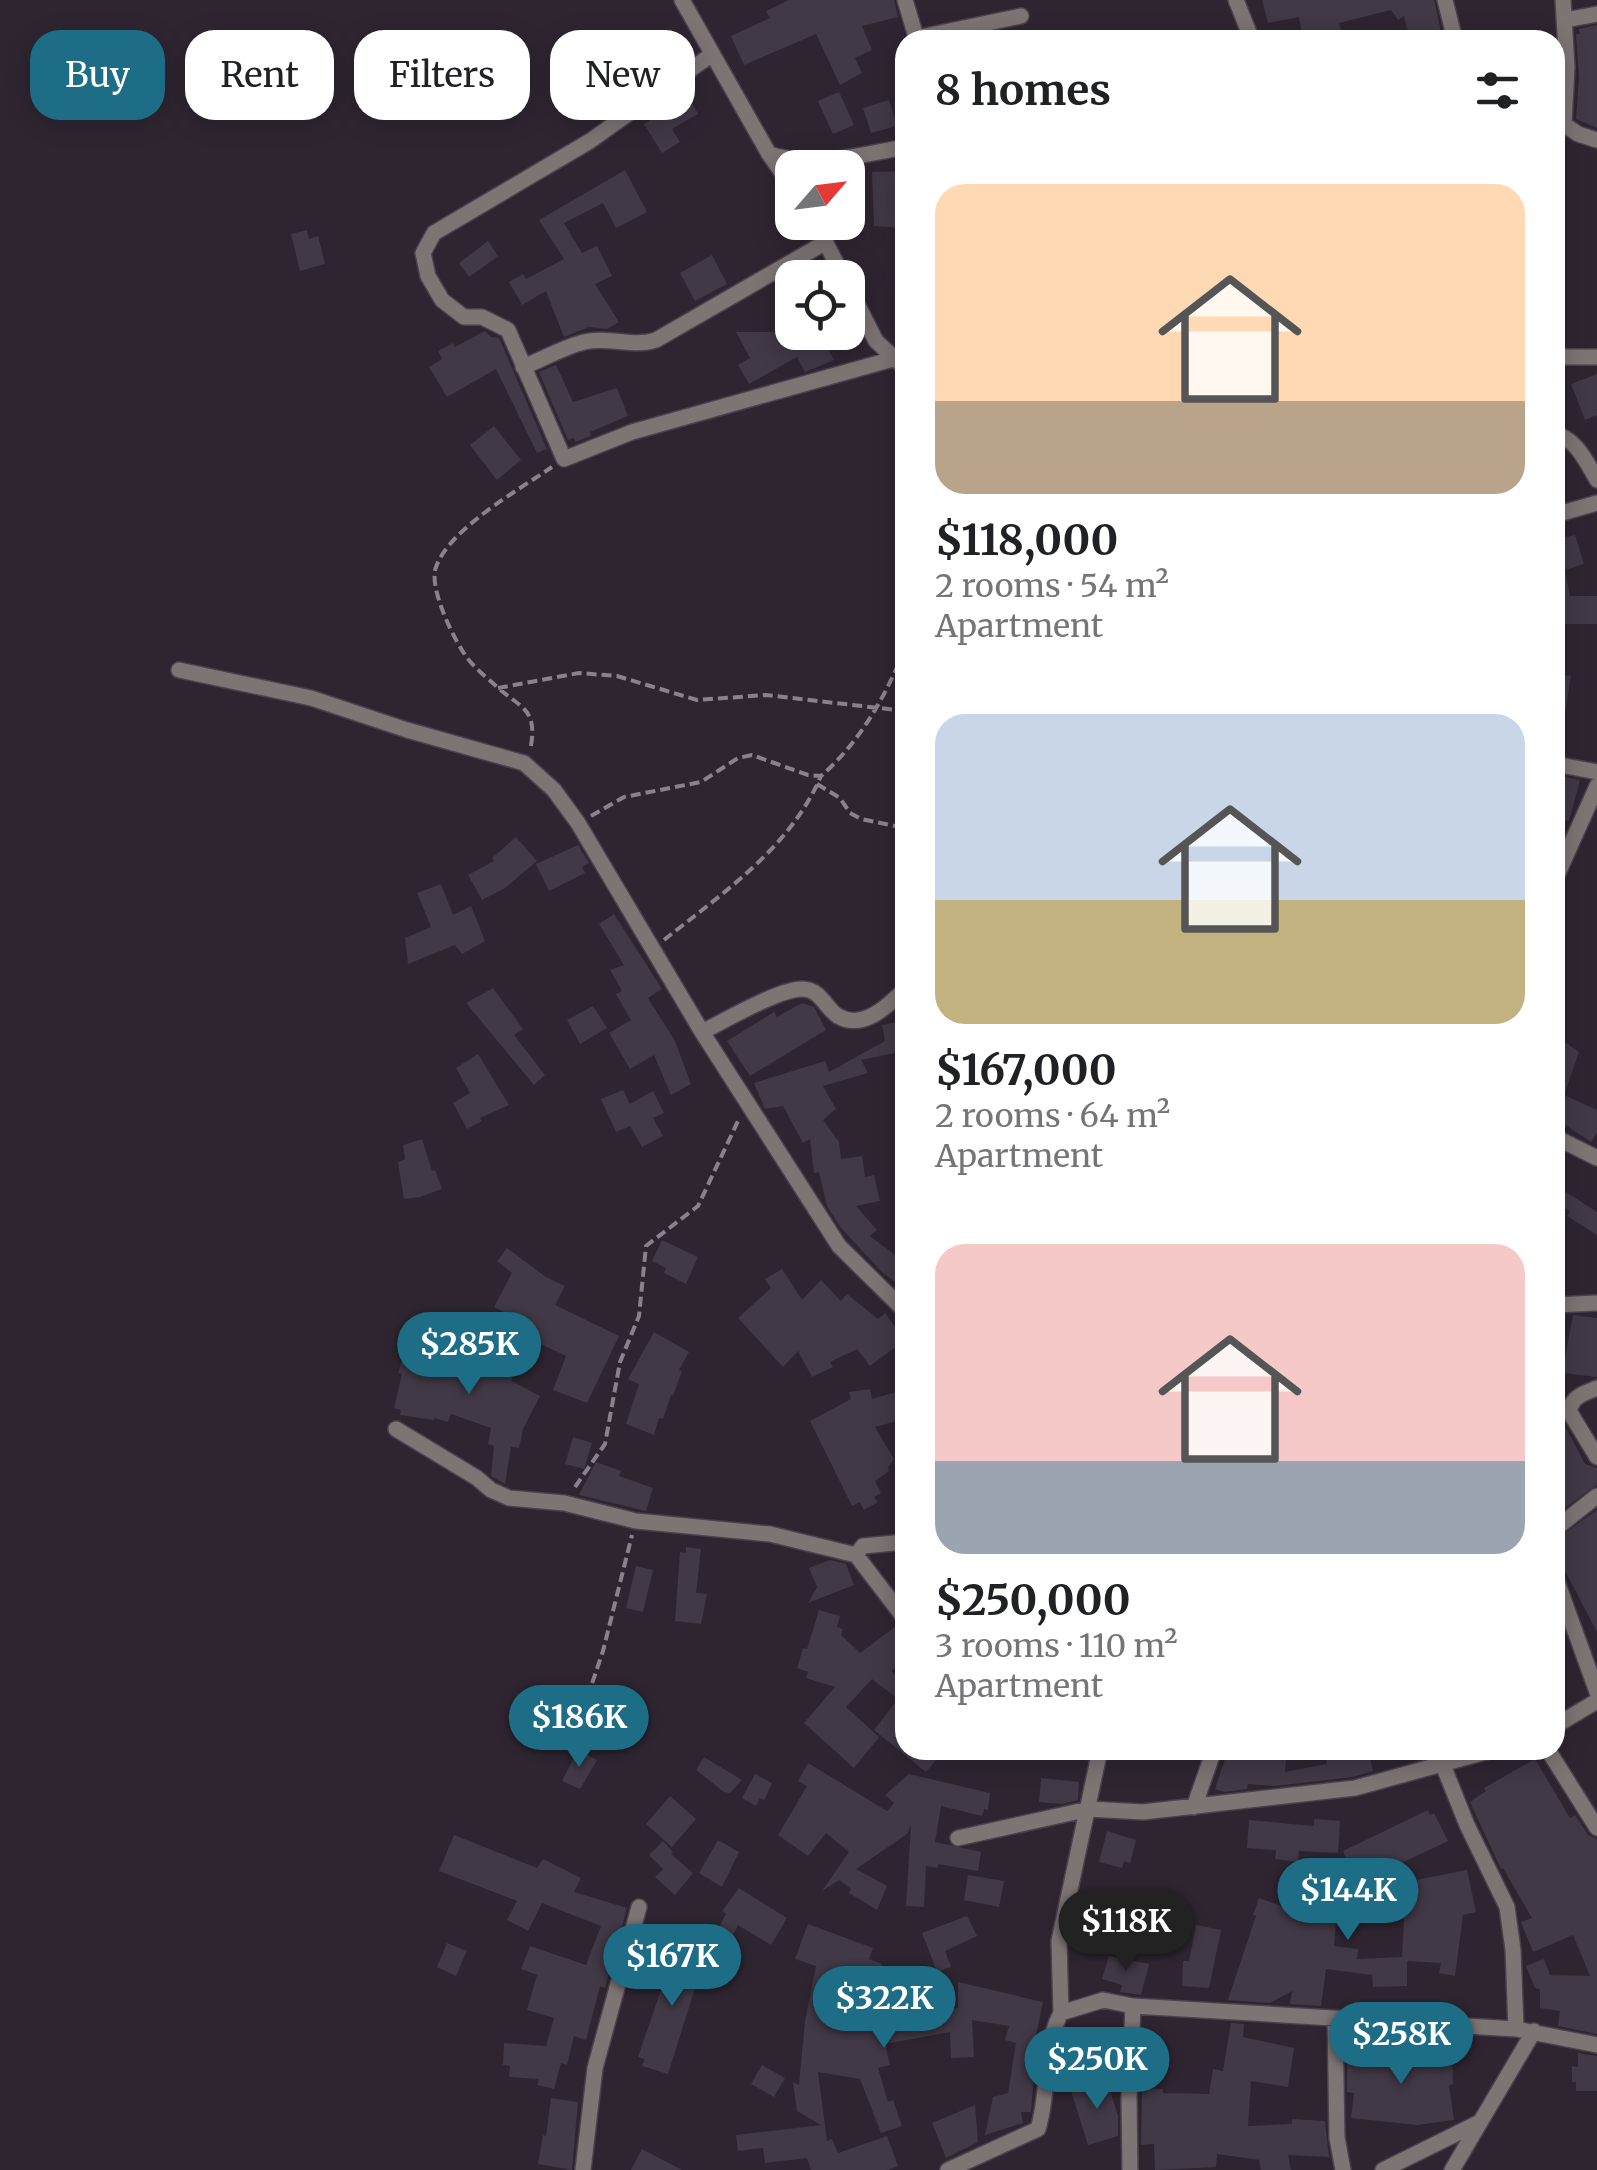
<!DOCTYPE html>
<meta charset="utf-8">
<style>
:root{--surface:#fff;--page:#f6f6f6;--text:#202124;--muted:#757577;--accent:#1c6d85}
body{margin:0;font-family:Merriweather,serif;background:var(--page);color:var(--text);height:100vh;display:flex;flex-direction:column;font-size:38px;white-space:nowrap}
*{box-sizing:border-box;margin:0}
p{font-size:32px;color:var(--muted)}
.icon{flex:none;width:55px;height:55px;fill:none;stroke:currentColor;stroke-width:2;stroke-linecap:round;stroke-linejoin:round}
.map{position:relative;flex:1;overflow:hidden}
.drawer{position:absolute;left:895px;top:30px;width:670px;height:1730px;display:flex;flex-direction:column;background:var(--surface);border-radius:30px;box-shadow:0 5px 25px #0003}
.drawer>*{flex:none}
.banner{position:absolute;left:30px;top:30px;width:715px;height:90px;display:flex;gap:20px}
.needle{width:65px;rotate:62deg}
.controls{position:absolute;left:775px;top:150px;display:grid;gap:20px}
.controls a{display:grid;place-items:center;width:90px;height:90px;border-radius:20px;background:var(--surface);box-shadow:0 5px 25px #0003;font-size:50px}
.price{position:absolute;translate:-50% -85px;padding:0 22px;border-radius:35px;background:var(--accent);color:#fff;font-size:32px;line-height:65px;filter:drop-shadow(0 2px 5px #0008)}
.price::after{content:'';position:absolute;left:50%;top:60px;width:30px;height:22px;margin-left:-15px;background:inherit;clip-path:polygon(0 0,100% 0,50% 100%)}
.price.on{background:#222;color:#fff}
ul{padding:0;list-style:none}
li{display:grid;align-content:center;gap:20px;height:530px;padding:0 40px}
li span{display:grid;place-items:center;height:310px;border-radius:30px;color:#555}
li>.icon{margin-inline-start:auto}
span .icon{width:180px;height:180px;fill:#fffc;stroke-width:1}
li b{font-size:42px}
h2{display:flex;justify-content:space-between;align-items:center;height:120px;padding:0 40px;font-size:42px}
.chip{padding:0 35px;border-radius:30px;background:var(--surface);box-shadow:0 5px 25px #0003;font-size:35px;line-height:90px}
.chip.on{background:var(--accent);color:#fff}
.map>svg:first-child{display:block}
.building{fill:#413946}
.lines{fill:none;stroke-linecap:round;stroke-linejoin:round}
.street-casing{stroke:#4a414d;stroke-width:18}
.path{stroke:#89828c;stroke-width:4;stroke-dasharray:10 5;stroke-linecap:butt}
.street{stroke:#7d7474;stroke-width:15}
</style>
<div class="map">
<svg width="1597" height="2170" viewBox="0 0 1597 2170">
<rect width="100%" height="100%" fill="#2e2531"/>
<path class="building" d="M789,0H894L898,17L862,26L872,50L855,58L862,73L840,85L816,34L744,65L731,36L770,18L766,11Z
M1262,0H1434L1443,40H1410L1404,16L1398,20L1391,10L1339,23L1343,40H1303L1299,17L1268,23Z
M1597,25V128L1576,119L1579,78L1576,34H1580L1579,29Z
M684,88L698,114L672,129L680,142L662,153L644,124L666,110L662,103Z
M839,92L854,125L833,134L818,101Z
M889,100L897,126L871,133L863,108Z
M625,170L647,212L616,228L603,203L564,223L582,253L597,246L612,276L595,284L619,322L607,329L589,327L564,337L546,291L522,305L509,282L523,274L526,279L564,259L539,220Z
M905,171V228L874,226L872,172Z
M307,230L309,239L318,236L325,264L300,271L291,234Z
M488,241L498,256L469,277L459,263Z
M712,255L727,284L695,301L680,273Z
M485,331L491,337L499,338L547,449L537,453L496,369L447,397L429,367L442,359L438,351L453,343L455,347Z
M736,332H819L834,360L805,372L797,357L749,384L738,365L750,358Z
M556,365L573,402L617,388L628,416L590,432L591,436L575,442L574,438L568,440L539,372Z
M1597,374V415L1585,420L1571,384Z
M494,426L521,460L497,480L470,445Z
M1575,535L1584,564L1565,570L1570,596H1597V624H1555V540Z
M1555,673L1571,676L1564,720H1555Z
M1555,775L1580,780L1569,821L1555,818Z
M516,837L537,861L505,888L482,900L468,875L494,861L492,858Z
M578,845L589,863L582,867L585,873L549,891L536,864Z
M441,884L453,915L471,906L485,941L462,954L455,945L408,964L405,938L431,927L417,893Z
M614,914L662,989L648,998L675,1041L691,1084L671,1095L654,1055L630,1069L609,1033L631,1020L616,994L622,991L610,970L624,965L599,924Z
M493,988L523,1029L514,1035L545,1075L534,1085L466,1003Z
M802,1003L814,1007L826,1030L750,1076L727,1041L774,1012L777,1017Z
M593,1006L607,1028L580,1044L567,1020Z
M905,1020V1051L861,1060L868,1073L823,1086L836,1109L823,1120L839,1142L841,1159L862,1156L865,1177L874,1175L880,1201L856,1206L877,1230L870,1236L905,1263V1290L882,1272L841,1228L827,1206L819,1172L814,1173L810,1139L803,1143L783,1106L765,1109L754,1083L825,1061L829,1072L885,1041L882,1025Z
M1555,1035L1579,1052L1564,1095L1597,1110V1133L1591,1142L1555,1118Z
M478,1054L509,1105L480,1118L482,1121L467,1129L453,1103L470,1093L456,1068Z
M623,1090L630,1104L653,1091L664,1113L653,1118L663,1136L642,1147L630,1126L616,1132L601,1099Z
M422,1139L432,1171L435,1170L442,1189L420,1197L404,1199L398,1162L405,1159L403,1145Z
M1555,1185L1597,1212V1235L1567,1216L1570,1211L1555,1204Z
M662,1240L698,1257L686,1284L664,1273L666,1268L652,1261Z
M507,1248L546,1277L565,1286L555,1305L619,1336L587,1403L553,1390L566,1356L537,1342L539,1338L513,1317L494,1307L512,1273L497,1261Z
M782,1269L802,1300L821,1280L841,1301L847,1294L878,1319L885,1313L905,1340L870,1366L857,1349L830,1362L833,1367L812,1377L798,1351L783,1367L738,1318L771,1288L765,1279Z
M1573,1315L1597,1318V1377L1562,1373Z
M654,1332L689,1352L679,1370L682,1371L673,1396L671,1395L663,1419L659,1418L654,1435L626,1424L639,1384L628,1379Z
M472,1334L487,1344L481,1354L516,1370L511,1381L540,1396L523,1429L519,1448L511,1447L505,1484L491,1476L494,1446L488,1444L491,1428L451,1414L448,1422L434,1418V1420L400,1415L401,1410L394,1408L402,1374L398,1373L407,1346L421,1351L417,1364L447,1373Z
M870,1389L872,1399L896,1392L904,1419L875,1427L894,1459L888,1468L889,1471L875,1481L881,1493L874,1497L878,1502L864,1510L860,1502L852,1506L810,1421L851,1399L849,1392Z
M1555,1407L1585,1464L1597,1468V1485L1555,1515Z
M573,1437L592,1443L584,1469L565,1464Z
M596,1462L621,1471L619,1476L653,1488L646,1511L579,1495Z
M1597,1510V1632L1565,1571L1555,1561V1540Z
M686,1547L701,1549L696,1593L707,1594L701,1624L675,1621L680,1552L686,1553Z
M830,1560L846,1564L854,1585L808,1603L817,1587L809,1568Z
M636,1566L653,1570L643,1612L626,1608Z
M819,1610L840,1616L837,1627L843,1629L841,1635L860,1653L896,1626L905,1630V1660L891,1671L905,1682V1750H944L926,1772L874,1730L898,1699L872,1679L846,1707L879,1737L854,1768L804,1723L835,1687L806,1678L808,1672L797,1668L803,1648L807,1649Z
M578,1750L597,1760L580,1789L562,1781Z
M1228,1750H1259L1257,1757L1286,1759L1285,1772L1327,1764L1324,1750H1341L1343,1759L1369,1753L1373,1771L1353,1777L1275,1786L1248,1784L1247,1789L1224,1792L1215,1789Z
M704,1757L742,1780L730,1793L724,1792L696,1770Z
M1535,1759L1570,1818L1575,1815L1588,1835L1597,1839V2034L1558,2026L1560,2011L1540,2008V1989L1535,1988L1526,1966L1544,1959L1550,1975L1590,1976L1573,1935L1533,1952L1521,1922L1532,1918L1503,1868L1501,1869L1470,1802L1486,1791L1484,1788Z
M808,1763L887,1811L894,1803L885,1795L909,1774L990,1793L988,1810L984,1809L982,1816L941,1806L935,1842L981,1852L978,1871L938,1864V1868L926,1866L924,1907L906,1906L911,1825L907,1834L856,1869L887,1886L877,1910L849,1893L851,1889L839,1880L822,1891L849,1852L826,1833L808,1856L778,1835L807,1786L798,1781Z
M755,1774L772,1783L764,1800L760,1798L756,1806L742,1798Z
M1041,1778L1079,1782L1078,1800L1062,1804L1039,1802Z
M670,1796L696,1819L672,1847L646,1824Z
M1428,1810L1430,1815L1434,1813L1448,1841L1357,1884L1343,1851Z
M1314,1819L1340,1821L1338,1853L1299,1851L1298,1862L1275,1859L1276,1850L1247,1848L1249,1820L1314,1826Z
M1107,1831L1136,1840L1130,1863L1124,1861L1122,1868L1099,1862Z
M454,1835L537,1868L543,1859L581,1878L574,1892L627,1908L605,1988L600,1986L586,2040L574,2036L567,2065L561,2063L554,2089L537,2085L539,2079L509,2077L510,2066L503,2065L504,2043L546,2046L554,2018L527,2010L537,1975L521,1969L530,1946L586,1965L601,1926L542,1903L528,1931L507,1920L517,1901L439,1871Z
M718,1840L739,1852L722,1887L699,1873Z
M663,1841L673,1852L671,1854L693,1873L675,1895L655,1877L663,1869L649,1855Z
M1467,1870L1476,1912L1463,1915L1455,1976L1439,1973L1441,1963L1407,1961V1986L1373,1987L1372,1975L1326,1969L1321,2006L1290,2004L1292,1991L1270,2003L1228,2000L1256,1916L1253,1915L1259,1898L1317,1919L1319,1885L1339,1886L1334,1946L1358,1949L1357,1959L1402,1957L1406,1882Z
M968,1875L1004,1881L999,1907L964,1900Z
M739,1888L787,1918L771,1945L738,1925L733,1935L719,1927L726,1914L722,1911Z
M1089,1904L1117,1906L1116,1929L1088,1928Z
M967,1916L977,1936L945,1951L951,1967L937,1972L922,1933Z
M808,1924L873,1948L869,1959L882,1964L879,1972L886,1974L883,1982L889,2012L914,2006L917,2015L958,2008V1982L1043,2002L1033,2050H1036L1031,2112H1021L1023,2123L985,2135L993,2097L1008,2093L1016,2043L1005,2040L1009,2026L972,2020L974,2057L951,2058L950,2032L885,2044L890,2065L878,2068L888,2102L893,2100L902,2126L881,2133L860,2079L818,2072L827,2141L832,2139L838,2153L887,2136L898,2166L887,2170H811L807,2158L765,2163L763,2148L738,2151L736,2135L821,2125L797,2111L793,2082L799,2085L805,2021L816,1966L795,1959Z
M1196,1925L1221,1930L1209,1988L1182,1986L1183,1961H1189Z
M681,1940L707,1950L668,2074L642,2066L645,2059L638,2057L661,1990L665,1991Z
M447,1943L467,1951L456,1976L437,1967Z
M1109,1956L1149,1964L1141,1995L1120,1992L1122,1985L1102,1979Z
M1231,2023L1244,2024L1243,2037L1294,2048L1288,2087L1251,2081L1248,2126L1292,2124V2119L1325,2121L1329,2157L1288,2155L1291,2170H1261L1259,2160L1217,2154L1216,2167L1155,2170L1154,2144L1141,2145L1142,2088L1163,2089V2093L1209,2094L1213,2069L1223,2071Z
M1376,2039L1402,2042L1400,2058L1452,2055L1453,2084L1449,2085L1454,2120L1417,2125L1351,2118L1354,2093L1347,2092V2057L1373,2060Z
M1578,2053L1597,2056V2091H1576V2082H1572V2066L1578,2067Z
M762,2065L785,2078L774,2097L751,2084Z
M1107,2080L1118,2116V2136L1088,2145L1071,2091Z
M551,2098L578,2102L572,2170L538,2164L543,2135L546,2136Z
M975,2105L978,2142L946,2158L932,2123Z
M642,2149L682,2170H631Z"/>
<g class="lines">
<g class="street-casing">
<path id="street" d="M682,0L769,154L792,187
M905,0L917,40
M1236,0L1252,40
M1445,0L1455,40
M1563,0L1567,67L1564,123
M1565,20L1597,14
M916,38L1021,16
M711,55L590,141L434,233L423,253L428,276L442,300L464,317H482L508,330L564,459L632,432L893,359
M1559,121L1578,134L1597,140
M769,154C815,169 859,155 905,147
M815,222L844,278
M848,286L876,341L905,368
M1555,357H1597
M523,367C543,359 564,347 584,342C609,336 633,348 656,340L826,242
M1555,434C1576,438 1587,463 1597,480
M1555,515L1597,503
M179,670L311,698L407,730L524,763L554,790L578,823L702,1032L839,1246L905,1311
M1555,764L1597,772
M1555,880L1597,786
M702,1032C724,1021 779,989 802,989C821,989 825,1008 838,1016C863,1031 889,1005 905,989
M1555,1137L1597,1158
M1555,1305L1597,1303
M1597,1388C1584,1393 1573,1396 1569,1411L1597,1457
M396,1429L477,1478L491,1490L509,1498L564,1503L636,1521L770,1534L856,1555L863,1546L905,1542
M1555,1529L1597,1496
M856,1555L905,1619
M1555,1576L1597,1692
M1555,1726L1597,1701
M1437,1750L1467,1825L1507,1907L1513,1950L1516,2029
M1548,1750L1597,1828
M1194,1807L1214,1750
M958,1838L1089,1809L1143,1812L1355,1788L1493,1750
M1061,2013L1059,1941L1100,1750
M1335,2019L1337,2138L1343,2170
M583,2170L595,2068L639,1907
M948,2170L1038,2129C1050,2091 1042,2048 1061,2013L1103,2000L1133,2006L1516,2029L1597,2045
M1130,2170L1129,2099L1133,2006
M1383,2170L1478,2123
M1452,2170L1534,2031"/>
</g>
<path class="path" d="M498,688L579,673L617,676L697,700L766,695L905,711
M531,746C537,707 521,709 496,686C487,678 476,669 468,659C455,642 428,588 436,567C449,529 520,489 552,467
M817,784L840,798L850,813L861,819L905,828
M591,816L624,797L701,782L738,758L752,755L808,775L821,776C860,742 886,696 905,648
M664,940C724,892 790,848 821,776
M575,1487L605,1444L620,1362L639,1316L646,1246L698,1206L738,1121
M573,1740L603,1651L632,1535"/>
<use href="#street" class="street"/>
</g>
</svg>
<div class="controls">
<a><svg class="needle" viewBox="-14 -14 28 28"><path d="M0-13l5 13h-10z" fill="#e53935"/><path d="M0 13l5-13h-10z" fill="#757577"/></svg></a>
<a><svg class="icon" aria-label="locate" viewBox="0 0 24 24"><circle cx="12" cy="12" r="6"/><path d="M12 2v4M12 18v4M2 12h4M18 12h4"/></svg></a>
</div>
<b class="price" style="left:469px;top:1397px">$285K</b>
<b class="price" style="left:579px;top:1770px">$186K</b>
<b class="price" style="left:1348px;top:1943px">$144K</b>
<b class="price on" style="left:1126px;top:1974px">$118K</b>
<b class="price" style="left:672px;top:2009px">$167K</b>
<b class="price" style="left:884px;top:2051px">$322K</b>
<b class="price" style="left:1401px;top:2087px">$258K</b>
<b class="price" style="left:1097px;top:2112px">$250K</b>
<div class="banner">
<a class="chip on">Buy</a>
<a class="chip">Rent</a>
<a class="chip">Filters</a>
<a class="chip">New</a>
</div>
<section class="drawer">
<h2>8 homes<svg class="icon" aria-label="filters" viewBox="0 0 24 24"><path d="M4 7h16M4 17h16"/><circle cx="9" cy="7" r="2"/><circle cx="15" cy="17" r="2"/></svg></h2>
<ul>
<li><span style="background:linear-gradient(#ffd9b3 70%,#b9a48a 0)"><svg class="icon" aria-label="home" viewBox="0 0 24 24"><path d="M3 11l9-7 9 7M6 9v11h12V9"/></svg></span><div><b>$118,000</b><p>2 rooms · 54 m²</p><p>Apartment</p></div></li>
<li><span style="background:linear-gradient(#c9d6e8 60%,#c2b280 0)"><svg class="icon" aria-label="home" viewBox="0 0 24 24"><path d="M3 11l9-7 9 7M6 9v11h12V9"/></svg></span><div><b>$167,000</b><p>2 rooms · 64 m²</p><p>Apartment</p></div></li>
<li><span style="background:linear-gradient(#f6c9c9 70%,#9aa5b1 0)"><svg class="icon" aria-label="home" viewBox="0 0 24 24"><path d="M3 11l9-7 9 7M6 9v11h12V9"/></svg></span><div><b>$250,000</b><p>3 rooms · 110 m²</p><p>Apartment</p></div></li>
</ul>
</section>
</div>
